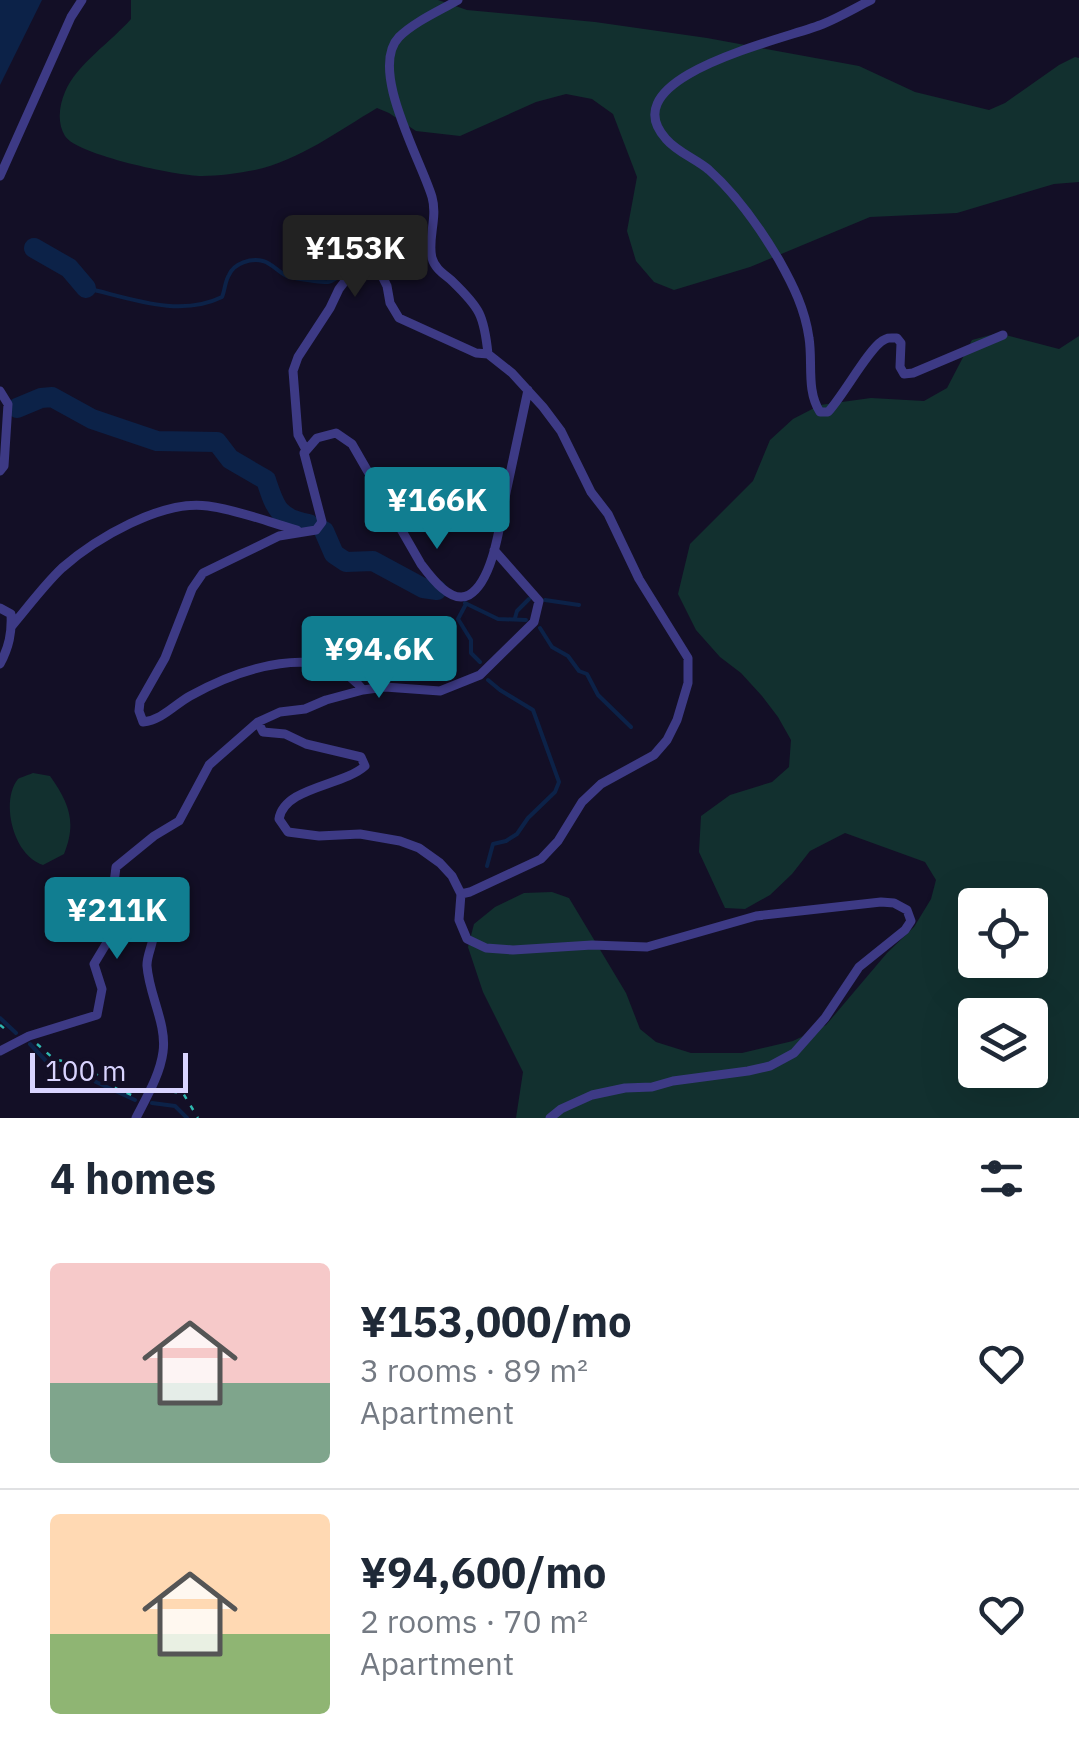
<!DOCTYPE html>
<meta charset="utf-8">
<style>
:root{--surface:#fff;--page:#f6f6f7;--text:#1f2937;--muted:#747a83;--line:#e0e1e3;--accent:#117e91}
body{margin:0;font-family:"IBM Plex Sans",sans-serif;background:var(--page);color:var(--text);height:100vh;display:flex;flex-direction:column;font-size:38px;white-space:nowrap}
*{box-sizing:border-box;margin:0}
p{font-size:32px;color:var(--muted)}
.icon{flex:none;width:55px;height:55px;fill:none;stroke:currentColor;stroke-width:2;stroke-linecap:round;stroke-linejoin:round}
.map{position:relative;height:1118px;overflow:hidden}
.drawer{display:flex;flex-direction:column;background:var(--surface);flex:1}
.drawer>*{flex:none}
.buttons{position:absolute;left:958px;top:888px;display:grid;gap:20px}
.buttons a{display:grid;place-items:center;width:90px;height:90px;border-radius:10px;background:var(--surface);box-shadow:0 10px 40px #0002;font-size:50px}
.scale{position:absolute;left:30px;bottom:25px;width:158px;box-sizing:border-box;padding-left:10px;border:5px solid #d9d4ff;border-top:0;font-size:28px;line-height:35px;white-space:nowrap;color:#d9d4ff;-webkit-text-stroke:8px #130f26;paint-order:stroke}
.price{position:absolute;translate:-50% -85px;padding:0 22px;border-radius:10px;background:var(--accent);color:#fff;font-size:32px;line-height:65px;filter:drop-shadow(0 2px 5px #0008)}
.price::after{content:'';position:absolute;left:50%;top:60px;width:30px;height:22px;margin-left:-15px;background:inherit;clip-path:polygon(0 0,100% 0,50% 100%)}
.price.current{background:#222;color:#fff}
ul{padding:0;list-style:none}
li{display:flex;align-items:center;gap:30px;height:250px;padding:0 50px}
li+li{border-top:2px solid var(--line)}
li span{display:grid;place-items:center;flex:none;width:280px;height:200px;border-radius:10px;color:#555}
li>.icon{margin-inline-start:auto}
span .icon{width:120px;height:120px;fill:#fffc;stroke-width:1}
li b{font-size:42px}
h2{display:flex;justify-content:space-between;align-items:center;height:120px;padding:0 50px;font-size:42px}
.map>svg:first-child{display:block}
.green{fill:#12302f;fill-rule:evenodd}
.water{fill:#0c2248}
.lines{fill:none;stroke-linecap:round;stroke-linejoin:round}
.stream{stroke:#0c2248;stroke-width:4}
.river{stroke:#0c2248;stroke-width:20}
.path{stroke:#2fb8b0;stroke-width:2.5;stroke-dasharray:5 8;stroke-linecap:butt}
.street{stroke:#3d3a85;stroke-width:9}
</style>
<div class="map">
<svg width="1079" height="1118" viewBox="0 0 1079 1118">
<rect width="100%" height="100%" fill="#130f26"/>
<path class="green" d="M131,0H438L467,10L595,22L707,38L859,66L915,92L989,110L1005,103L1059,65L1075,57L1079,58V182L1054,184L957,213L870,217L750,267L674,290L654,282L636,261L627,231L637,177L613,114L592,99L566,94L536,102L460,136L416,131L389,113L377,108C338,131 300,160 255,170C239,173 218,176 202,176C177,176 77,155 65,136C57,123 59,106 65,92C76,65 112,41 131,19Z
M998,333L1059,349L1079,336V1118H516L523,1072L483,992L468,947L474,924L495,907L524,893L552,892L569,898L626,993L640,1029L656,1042L691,1053H742L793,1041L826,1025L887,953L914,927L931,899L936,880L925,862L845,833L810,851L792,874L770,895L745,909L725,908L699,852L701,816L730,795L772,782L789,767L791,740L778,717L762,696L741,673L720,657L696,630L678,594L690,544L753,481L770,440L793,419L820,405L871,398L924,401L947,388L972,340ZM975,905H1030V960H975ZM975,1015H1030V1070H975Z
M33,773L50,776C69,803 77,822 64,854L43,865C13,856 0,801 18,779C19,778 31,774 33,773Z"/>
<path class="water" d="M0,0H42L0,85Z"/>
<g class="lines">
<path class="stream" d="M86,288C130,298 179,318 222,297C225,290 225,281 229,275C234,263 251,258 263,261C272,263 280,274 289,277C295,278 324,283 328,282C341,279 348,265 360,260
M545,600L579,605
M465,603L498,619L526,620
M466,604L458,619L471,640V653L480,662
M515,618L517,611L529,599
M540,628L552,647L568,656L579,671L587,674L598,695L631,727
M487,866L493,844L506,841L517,834L528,818L555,792L559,782L533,710L500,690L488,680
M0,1018L16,1033
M30,1044L48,1063L68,1069L135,1100
M152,1103L175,1106L187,1118"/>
<path class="river" d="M34,248L69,268L86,288
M17,408L41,398L52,397L92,419L157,441L217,442L230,459L266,480C275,507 278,519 309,524
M324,531L334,554L346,562L373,561L423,588L437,590"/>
<path class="path" d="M0,1025L10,1033
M37,1044L54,1059L86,1067L117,1089L134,1096
M159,1090L183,1093L198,1118"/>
<path class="street" d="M458,0C439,11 414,22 399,37C368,69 421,160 432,197C438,218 427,240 432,258C435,269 444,274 452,281C480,308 484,315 488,354
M871,0C855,8 840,17 823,24C787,39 609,76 666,139C677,152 696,159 709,170C737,195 760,228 779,260C793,285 805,309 809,338C813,362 806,391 820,412H828C843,396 868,350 882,341C889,337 889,338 897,338L901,343L900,367L904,374L913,373L1003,335
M0,176L71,17L82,0
M0,391L8,404L4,466L0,471
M304,453L317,438L336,433L352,444L421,564C430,576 451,605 469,595C495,580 501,515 507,488C514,456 521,423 528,390
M0,608L11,614C12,633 9,647 0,664
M11,627C28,607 44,585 62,568C95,539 162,499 208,506C238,510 268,522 297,530
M363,690L385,687L440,691L480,675L534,622L539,601L494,550
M461,894L470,892L541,859L558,841L582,802L601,784L654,755L667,740L677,720L688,683V658L639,579L608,514L591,492L561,431L543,407L512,373L488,354L476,353L399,318L390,303L387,286L380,272L368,266L352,272L339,289L330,308L298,357L293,371L298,435L306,450L304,453L322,522L316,530L279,536L203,573L192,589L165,658L140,702L139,711L143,722C162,720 174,705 190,696C238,669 324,639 363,690L326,700L305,709L280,712L258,722L263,732L285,734L306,744L361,757L365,766C343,786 284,787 279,819L288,832L319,836L360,834L400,841L419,848L440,863L452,876L461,894L459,920L467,939L486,948L513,950L592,945L647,947L756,916L881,902L894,903L907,910L911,921L905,930L859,967L825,1018L794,1053L770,1066L748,1071L673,1081L652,1087L625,1088L592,1095L561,1109L550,1118
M123,916L113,891L116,867L154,836L179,821L209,765L258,722
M0,1051L29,1036L97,1015L102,989L94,964L123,916L130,911C138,912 146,913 151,920C160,933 146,953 147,966C149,995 167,1024 163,1052C160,1075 146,1098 136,1118"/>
</g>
</svg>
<div class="buttons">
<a><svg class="icon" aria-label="locate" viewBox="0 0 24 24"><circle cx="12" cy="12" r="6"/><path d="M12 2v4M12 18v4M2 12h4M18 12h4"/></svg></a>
<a><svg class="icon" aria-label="layers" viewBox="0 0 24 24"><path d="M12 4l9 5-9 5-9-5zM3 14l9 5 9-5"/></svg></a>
</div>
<div class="scale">100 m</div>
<b class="price current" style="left:355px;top:300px">¥153K</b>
<b class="price" style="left:437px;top:552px">¥166K</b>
<b class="price" style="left:379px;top:701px">¥94.6K</b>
<b class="price" style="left:117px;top:962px">¥211K</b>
</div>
<section class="drawer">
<h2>4 homes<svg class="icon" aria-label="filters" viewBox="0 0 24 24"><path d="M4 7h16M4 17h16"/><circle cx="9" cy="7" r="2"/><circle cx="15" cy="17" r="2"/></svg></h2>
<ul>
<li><span style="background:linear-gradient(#f6c9c9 60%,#7fa58c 0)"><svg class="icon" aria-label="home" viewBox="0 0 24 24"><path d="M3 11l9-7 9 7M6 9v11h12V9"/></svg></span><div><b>¥153,000/mo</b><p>3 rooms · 89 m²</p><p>Apartment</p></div><svg class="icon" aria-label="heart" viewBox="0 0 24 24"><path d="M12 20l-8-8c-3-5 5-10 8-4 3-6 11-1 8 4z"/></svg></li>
<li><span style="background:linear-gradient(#ffd9b3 60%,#8fb573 0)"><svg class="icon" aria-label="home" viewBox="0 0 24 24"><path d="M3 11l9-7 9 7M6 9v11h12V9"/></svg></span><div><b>¥94,600/mo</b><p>2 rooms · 70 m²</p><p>Apartment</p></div><svg class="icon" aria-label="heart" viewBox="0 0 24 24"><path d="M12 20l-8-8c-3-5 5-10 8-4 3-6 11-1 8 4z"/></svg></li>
</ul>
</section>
